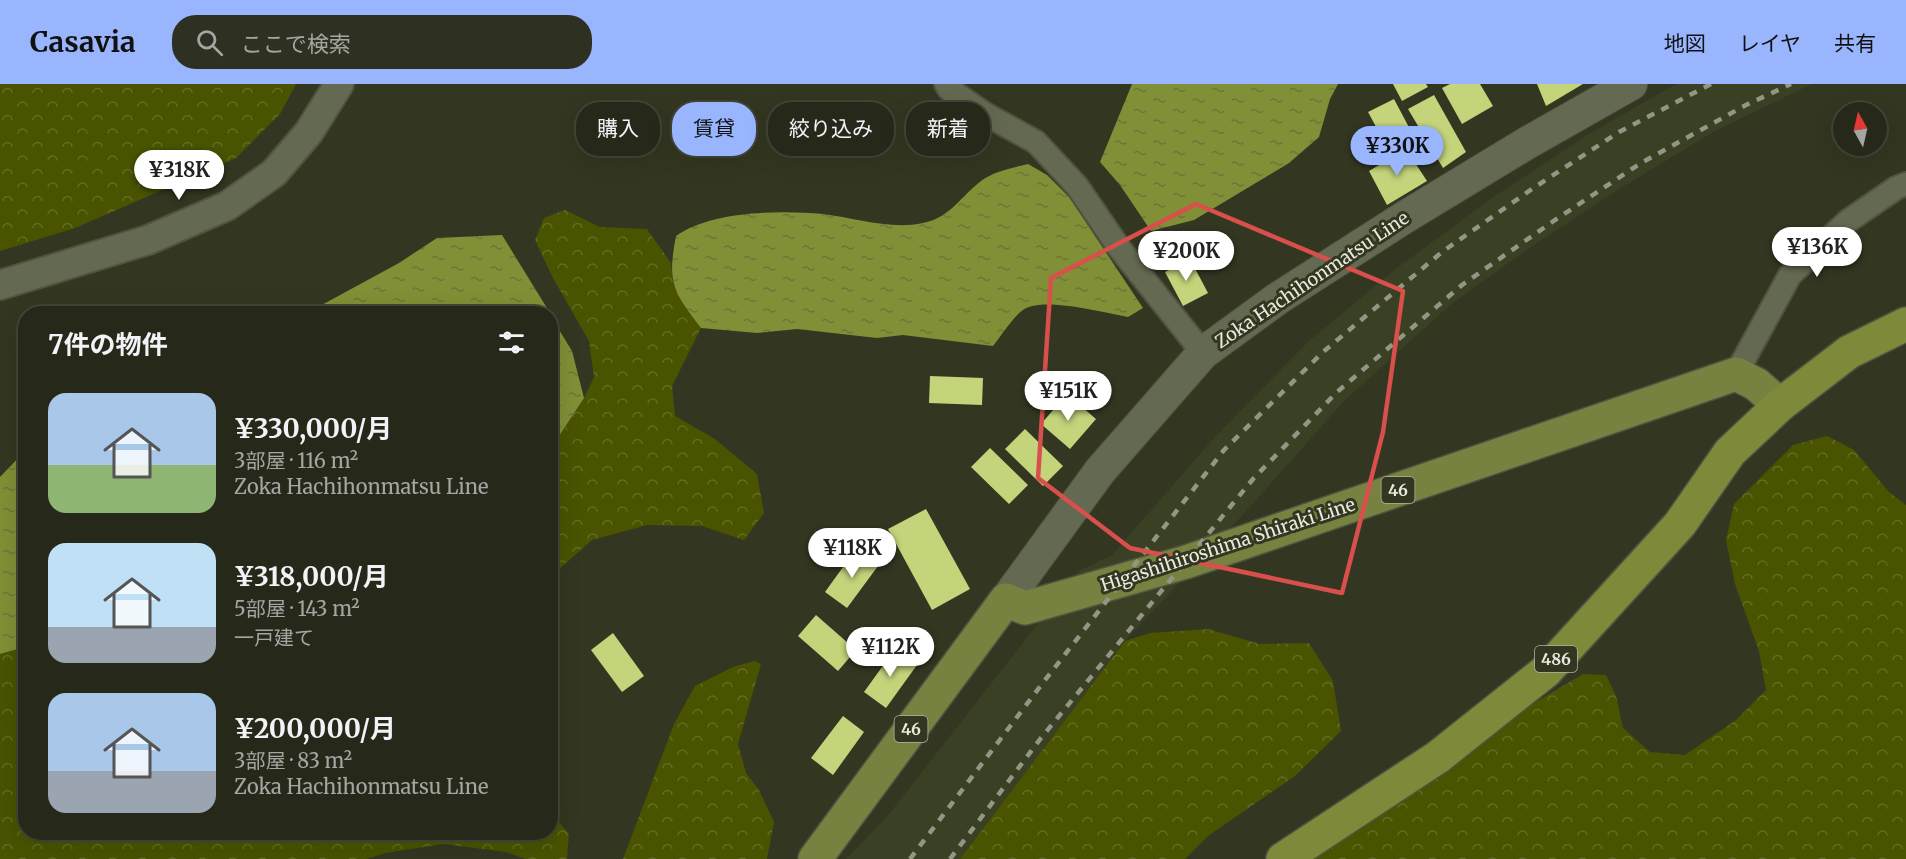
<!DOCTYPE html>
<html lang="ja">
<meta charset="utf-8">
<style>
:root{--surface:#262919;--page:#2e3122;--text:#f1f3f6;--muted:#a4a6a2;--line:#424538;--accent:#99b5fd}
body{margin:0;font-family:Merriweather,"Noto Sans JP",serif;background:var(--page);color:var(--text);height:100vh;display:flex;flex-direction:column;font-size:22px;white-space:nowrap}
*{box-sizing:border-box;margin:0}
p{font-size:20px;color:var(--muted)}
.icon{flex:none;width:33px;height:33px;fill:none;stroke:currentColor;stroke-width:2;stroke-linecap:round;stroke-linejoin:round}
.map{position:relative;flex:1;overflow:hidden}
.details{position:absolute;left:18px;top:222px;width:540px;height:534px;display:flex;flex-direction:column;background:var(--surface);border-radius:24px;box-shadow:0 6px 24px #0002,0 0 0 2px var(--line)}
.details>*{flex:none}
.top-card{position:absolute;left:576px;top:18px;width:570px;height:54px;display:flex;gap:12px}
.needle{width:39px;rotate:352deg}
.buttons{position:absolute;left:1833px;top:18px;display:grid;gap:12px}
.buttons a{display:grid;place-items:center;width:54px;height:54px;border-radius:50%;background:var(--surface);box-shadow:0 6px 24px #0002,0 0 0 2px var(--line);font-size:30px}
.price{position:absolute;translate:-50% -51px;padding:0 14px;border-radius:21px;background:#fff;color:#222;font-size:20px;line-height:39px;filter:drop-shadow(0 2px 3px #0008)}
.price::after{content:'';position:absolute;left:50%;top:36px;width:18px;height:14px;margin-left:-9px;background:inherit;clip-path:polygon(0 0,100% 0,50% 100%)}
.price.on{background:var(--accent);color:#111}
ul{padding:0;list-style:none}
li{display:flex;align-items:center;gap:18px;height:150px;padding:0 30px}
li span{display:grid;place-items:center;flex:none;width:168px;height:120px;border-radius:18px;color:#555}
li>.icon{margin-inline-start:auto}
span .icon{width:72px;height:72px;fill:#fffc;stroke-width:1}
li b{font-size:26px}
h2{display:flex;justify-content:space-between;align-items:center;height:72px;padding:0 30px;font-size:26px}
.pill{padding:0 21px;border-radius:24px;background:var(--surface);box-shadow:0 6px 24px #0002,0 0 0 2px var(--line);font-size:21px;line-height:54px}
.pill.on{background:var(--accent);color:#111}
header{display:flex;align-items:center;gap:36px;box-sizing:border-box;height:84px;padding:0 30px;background:var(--accent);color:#111}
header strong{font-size:28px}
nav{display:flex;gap:33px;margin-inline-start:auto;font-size:21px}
.search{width:420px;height:54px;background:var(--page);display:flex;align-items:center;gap:15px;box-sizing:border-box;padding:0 21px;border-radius:24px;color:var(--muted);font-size:22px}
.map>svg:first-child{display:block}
.built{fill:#3a4023}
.forest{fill:url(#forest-crowns)}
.water{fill:url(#water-ripples)}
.building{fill:#c4d47b}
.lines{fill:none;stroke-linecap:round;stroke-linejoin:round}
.minor-casing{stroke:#505340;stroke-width:26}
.tertiary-casing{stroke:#505340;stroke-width:32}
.secondary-casing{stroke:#505340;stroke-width:34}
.primary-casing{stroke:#505340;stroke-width:36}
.trunk-casing{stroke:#505340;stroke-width:36}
.minor{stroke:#646951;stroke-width:22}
.tertiary{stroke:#646951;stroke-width:28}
.secondary{stroke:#646951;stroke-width:32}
.primary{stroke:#788240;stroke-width:33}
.trunk{stroke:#7e8a3a;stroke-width:33}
.rail{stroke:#939685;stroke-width:4.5;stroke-dasharray:8 8;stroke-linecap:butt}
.marked{fill:none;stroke:#d94f4c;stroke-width:4.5;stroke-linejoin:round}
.labels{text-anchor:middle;stroke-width:6;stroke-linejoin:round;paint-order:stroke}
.shield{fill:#333721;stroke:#b1b4a5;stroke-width:1.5}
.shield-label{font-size:16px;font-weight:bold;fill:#e7eadd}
.street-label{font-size:18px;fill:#e7eadd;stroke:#333721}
</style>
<header>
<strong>Casavia</strong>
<div class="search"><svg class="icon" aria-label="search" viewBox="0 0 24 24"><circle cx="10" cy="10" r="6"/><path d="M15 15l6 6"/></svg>ここで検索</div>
<nav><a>地図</a><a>レイヤ</a><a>共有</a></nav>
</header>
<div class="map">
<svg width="1906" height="775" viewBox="0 0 1906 775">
<defs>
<pattern id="forest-crowns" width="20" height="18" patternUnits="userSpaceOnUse" patternTransform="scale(1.5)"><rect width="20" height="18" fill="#495300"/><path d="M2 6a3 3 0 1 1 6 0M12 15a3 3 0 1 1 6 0" fill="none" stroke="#636c25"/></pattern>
<pattern id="water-ripples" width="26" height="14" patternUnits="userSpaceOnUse" patternTransform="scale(1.5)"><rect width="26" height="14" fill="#818f36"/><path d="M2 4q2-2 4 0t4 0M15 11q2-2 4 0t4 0" fill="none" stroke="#6c753a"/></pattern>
</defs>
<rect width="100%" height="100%" fill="#333721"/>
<path class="built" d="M1676,0H1812L1715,47L1619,105L1525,167L1450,221L1343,318L1251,422L1125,557L960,775H846L886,734L1079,487L1112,471L1215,353L1308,258L1393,187L1489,116L1589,50Z"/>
<path class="forest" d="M0,0H296L280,30L236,74L75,144L0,167Z
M565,126L600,143L647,145L671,179L673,198L683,220L701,244L672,302L675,332L715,355L757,390L764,429L744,456L702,442L647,441L592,456L557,487L551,497V355L559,352L584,314L594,293L589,257L553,194L535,156L544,134Z
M1827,352L1854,366L1889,408L1906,421V775H1294L1480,651L1583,590L1606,591L1616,612L1623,644L1650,668L1685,671L1736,636L1766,606L1759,567L1735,500L1726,456L1734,420L1793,361Z
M1208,545L1260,560L1309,559L1333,597L1341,647L1295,692L1208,752L1185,775H960L1125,557L1150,549Z
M25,563L26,748H550L551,729L569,750L567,775H525L506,768L444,760L385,769L367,775H0V570Z
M754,577L761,580L738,660L746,689L759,706L774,738L767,775H623L674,640L695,602L733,583Z"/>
<path class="water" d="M1132,0H1338L1330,15L1319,53L1289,79L1194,136L1151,147L1120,101L1100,78Z
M1028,80L1047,91L1069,113L1143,224L1128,233C1105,229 1042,212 1023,226C1013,233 1001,252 993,262L903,251L877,254L797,245L757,249L701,244C673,207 667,199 676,152C711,127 780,126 823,130C856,134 890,146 923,139C950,134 961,112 981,97C994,87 1012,84 1028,80Z
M502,151L550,229H307L399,179L437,154Z
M550,231L572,267L584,314L559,352L551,355Z
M25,367V563L0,570V393Z"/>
<path class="building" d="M1393,0H1426L1428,3L1402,17Z
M1450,0H1480L1493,22L1462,40L1442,4Z
M1537,0H1583L1546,22Z
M1434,11L1466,68L1443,84L1408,25Z
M1394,15L1412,49L1387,63L1368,28Z
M1406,65L1427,97L1387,121L1369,87Z
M1190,175L1208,209L1183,222L1165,188Z
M930,292L983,294L982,321L929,319Z
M1067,310L1096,335L1070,365L1041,340Z
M1025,345L1063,382L1043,402L1005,365Z
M990,364L1028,401L1009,420L971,383Z
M926,425L970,505L932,526L888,445Z
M856,465L878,482L847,524L825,508Z
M816,531L856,566L838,587L798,552Z
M613,549L644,592L622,608L591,566Z
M895,565L917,581L886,624L864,608Z
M843,632L864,648L833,691L811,674Z"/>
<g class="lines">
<g class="minor-casing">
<path id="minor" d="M946,0L949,5L985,30L1036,58L1077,102L1120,165L1203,269
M1736,290L1790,191L1848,137L1896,104L1906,100"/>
</g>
<g class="tertiary-casing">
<path id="tertiary" d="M0,201L148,156L227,122L274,89L309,48L339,0"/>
</g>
<g class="secondary-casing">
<path id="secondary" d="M1006,516L1100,387L1203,269L1277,215L1405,133L1527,59L1631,0"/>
</g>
<g class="primary-casing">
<path id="primary" d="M815,775L1006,516L1025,524L1186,478L1736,290L1756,300L1780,321"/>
</g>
<g class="trunk-casing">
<path id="trunk" d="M1283,775L1438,673L1546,587L1680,440L1730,368L1780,321L1849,268L1906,240"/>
</g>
<use href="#minor" class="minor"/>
<use href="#tertiary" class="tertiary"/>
<use href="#secondary" class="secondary"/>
<use href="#primary" class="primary"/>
<use href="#trunk" class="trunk"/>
<path class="rail" d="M910,775L1042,600L1224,366L1323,268L1442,168L1532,105L1619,48L1711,0
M950,775L1041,654L1253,395L1337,308L1462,201L1555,136L1641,79L1746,21L1791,0"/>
</g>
<path class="marked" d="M1196,120L1403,207L1383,348L1342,509L1130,464L1038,394L1051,194Z"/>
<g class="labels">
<g class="shield">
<rect x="1381.5" y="393" width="33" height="26" rx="4.5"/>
<rect x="1535" y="562" width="42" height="26" rx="4.5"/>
<rect x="894.5" y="632" width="33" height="26" rx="4.5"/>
</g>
<g class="shield-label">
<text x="1398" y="412">46</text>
<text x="1556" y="581">486</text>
<text x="911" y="651">46</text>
</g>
<g class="street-label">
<text transform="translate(1312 196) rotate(-34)" y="6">Zoka Hachihonmatsu Line</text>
<text transform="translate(1228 461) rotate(-18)" y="6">Higashihiroshima Shiraki Line</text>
</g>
</g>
</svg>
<div class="buttons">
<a><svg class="needle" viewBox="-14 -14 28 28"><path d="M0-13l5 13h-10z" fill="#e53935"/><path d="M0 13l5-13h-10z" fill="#a4a6a2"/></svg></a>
</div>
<b class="price on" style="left:1397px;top:93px">¥330K</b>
<b class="price" style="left:179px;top:117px">¥318K</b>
<b class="price" style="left:1817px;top:194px">¥136K</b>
<b class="price" style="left:1186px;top:198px">¥200K</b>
<b class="price" style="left:1068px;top:338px">¥151K</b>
<b class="price" style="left:852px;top:495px">¥118K</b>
<b class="price" style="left:890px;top:594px">¥112K</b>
<div class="top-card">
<a class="pill">購入</a>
<a class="pill on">賃貸</a>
<a class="pill">絞り込み</a>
<a class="pill">新着</a>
</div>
<section class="details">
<h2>7件の物件<svg class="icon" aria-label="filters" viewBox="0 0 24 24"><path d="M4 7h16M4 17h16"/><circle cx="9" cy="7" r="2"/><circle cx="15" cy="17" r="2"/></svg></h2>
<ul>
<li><span style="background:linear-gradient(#a9c7e8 60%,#8fb573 0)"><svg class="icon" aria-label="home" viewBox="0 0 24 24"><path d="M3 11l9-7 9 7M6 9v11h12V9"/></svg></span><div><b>¥330,000/月</b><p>3部屋 · 116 m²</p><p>Zoka Hachihonmatsu Line</p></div></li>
<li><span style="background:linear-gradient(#bfe0f5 70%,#9aa5b1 0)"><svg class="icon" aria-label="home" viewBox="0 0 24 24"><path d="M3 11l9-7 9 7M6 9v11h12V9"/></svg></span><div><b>¥318,000/月</b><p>5部屋 · 143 m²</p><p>一戸建て</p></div></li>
<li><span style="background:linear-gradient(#a9c7e8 65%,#9aa5b1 0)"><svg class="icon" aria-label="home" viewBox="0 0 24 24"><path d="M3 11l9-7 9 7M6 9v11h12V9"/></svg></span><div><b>¥200,000/月</b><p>3部屋 · 83 m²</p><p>Zoka Hachihonmatsu Line</p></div></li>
</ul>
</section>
</div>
